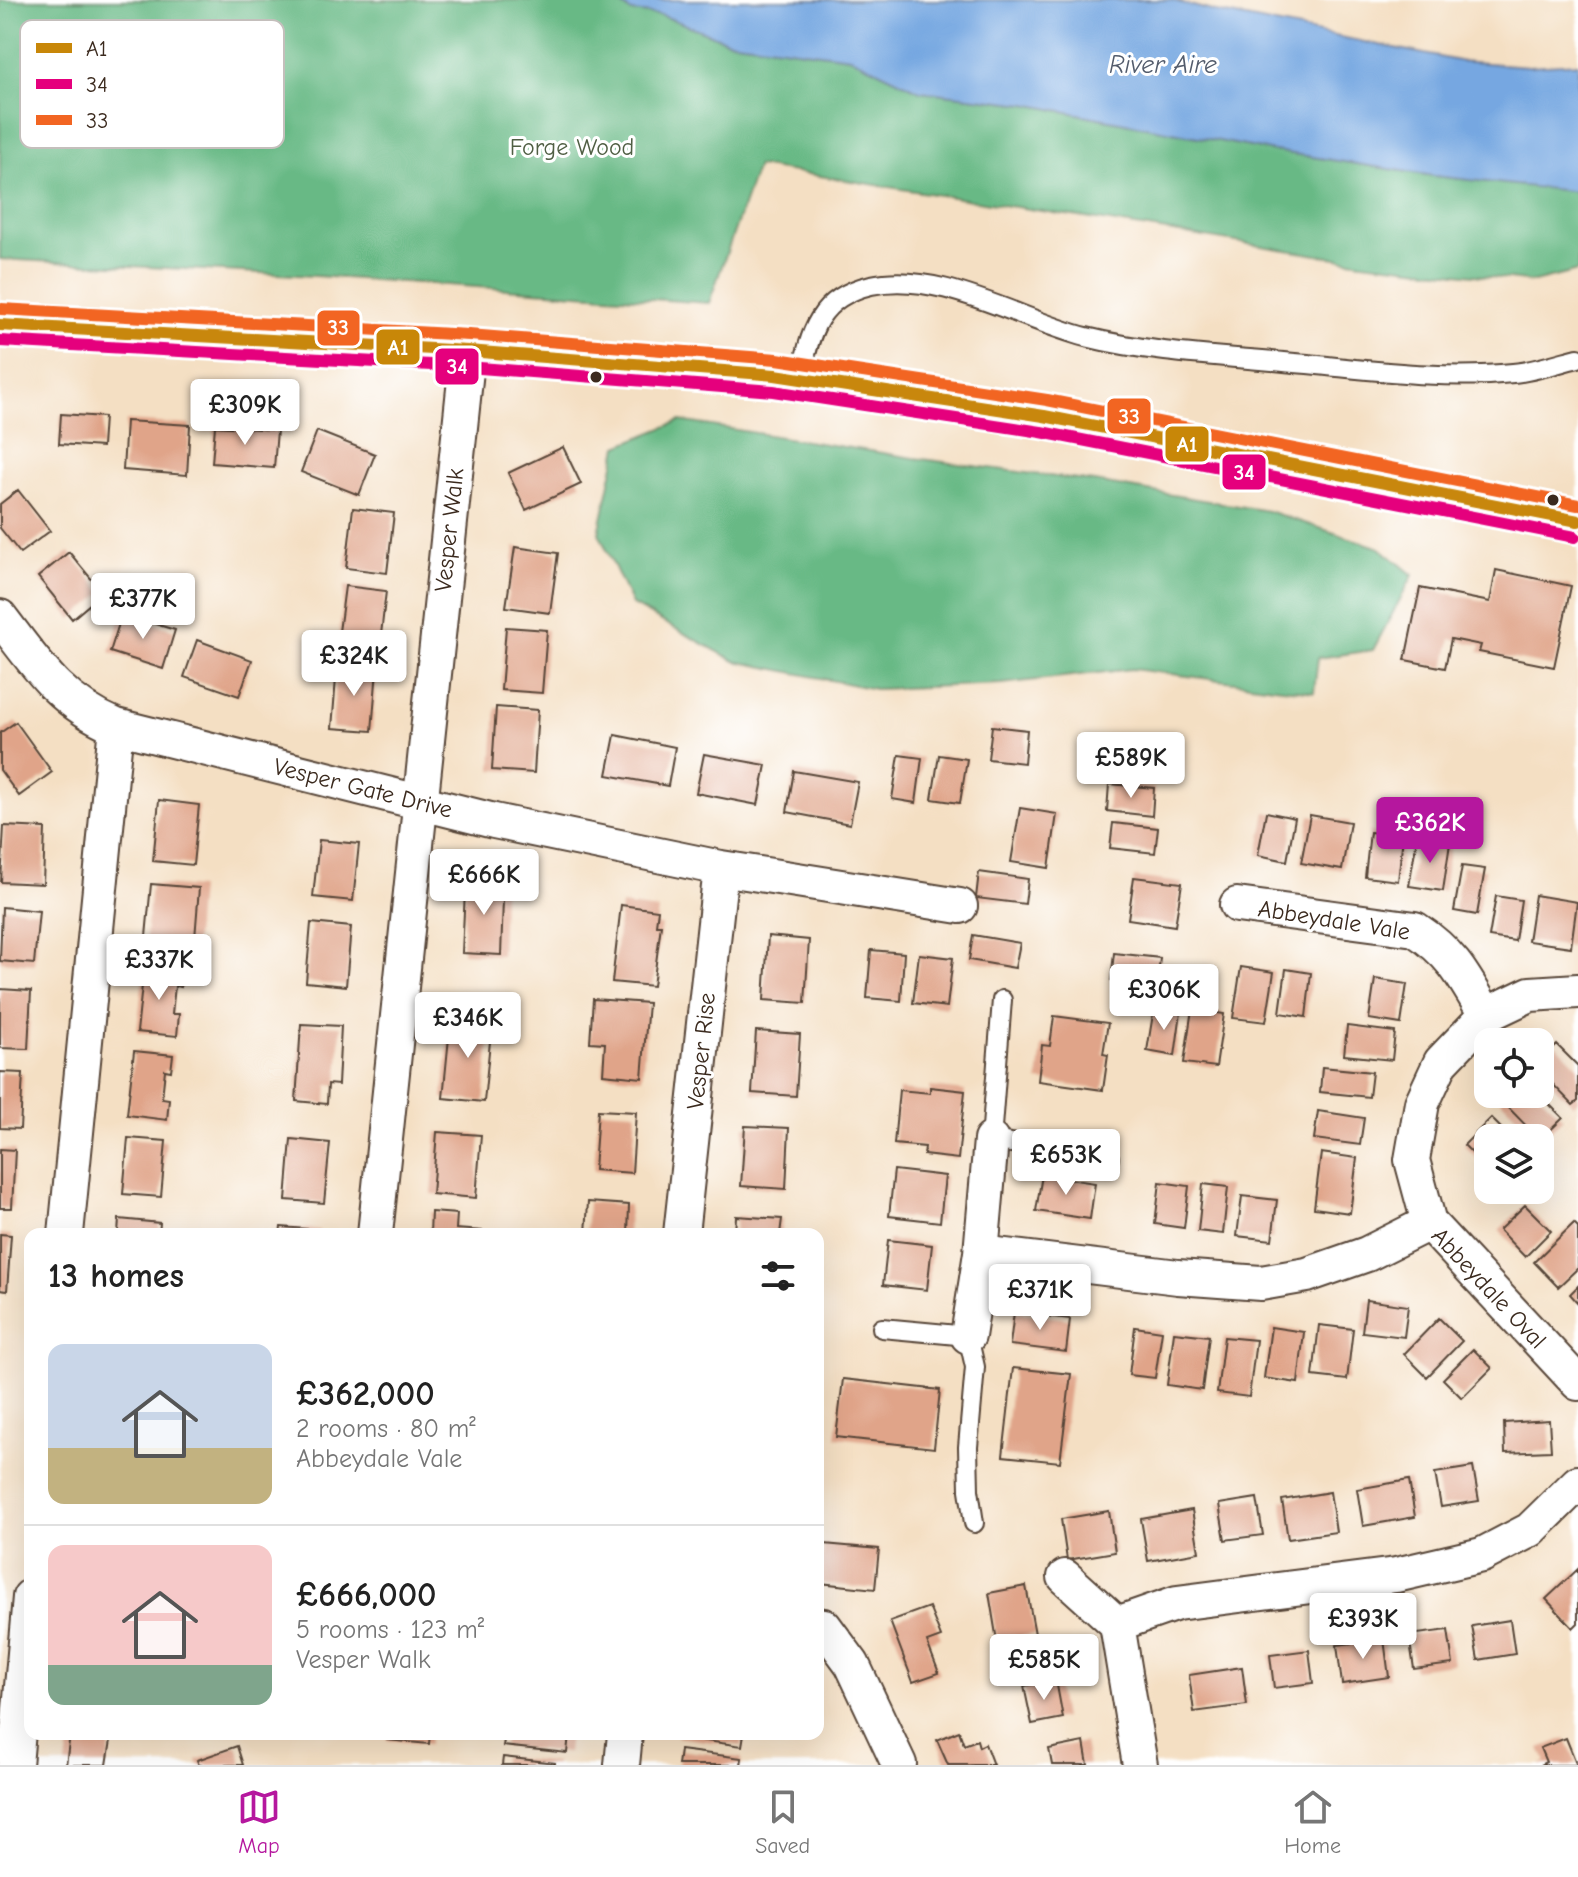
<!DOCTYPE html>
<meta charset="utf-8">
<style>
:root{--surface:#fff;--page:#f2f2f2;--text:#222;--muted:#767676;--line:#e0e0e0;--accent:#b5179e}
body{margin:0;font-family:"Comic Neue",sans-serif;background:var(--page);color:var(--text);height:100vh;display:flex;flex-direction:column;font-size:30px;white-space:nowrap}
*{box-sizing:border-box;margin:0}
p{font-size:26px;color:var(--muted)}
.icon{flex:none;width:44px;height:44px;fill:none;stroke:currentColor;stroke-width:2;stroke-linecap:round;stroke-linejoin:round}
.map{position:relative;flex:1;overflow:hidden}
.drawer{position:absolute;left:24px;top:1228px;width:800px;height:512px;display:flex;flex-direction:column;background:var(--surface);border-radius:16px;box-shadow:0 8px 32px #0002}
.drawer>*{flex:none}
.fabs{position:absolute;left:1474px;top:1028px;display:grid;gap:16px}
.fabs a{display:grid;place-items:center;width:80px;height:80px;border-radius:16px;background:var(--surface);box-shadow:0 8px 32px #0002;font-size:40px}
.price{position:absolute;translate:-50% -68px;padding:0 18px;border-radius:8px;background:#fff;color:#222;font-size:26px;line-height:52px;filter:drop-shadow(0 2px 4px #0008)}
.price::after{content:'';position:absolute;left:50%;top:48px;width:24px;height:18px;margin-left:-12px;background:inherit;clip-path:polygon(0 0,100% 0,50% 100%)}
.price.current{background:var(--accent);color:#fff}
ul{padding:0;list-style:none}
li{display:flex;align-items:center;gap:24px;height:200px;padding:0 24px}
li+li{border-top:2px solid var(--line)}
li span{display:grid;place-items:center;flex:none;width:224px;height:160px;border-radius:16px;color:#555}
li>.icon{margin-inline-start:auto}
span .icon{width:96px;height:96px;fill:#fffc;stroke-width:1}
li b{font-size:34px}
h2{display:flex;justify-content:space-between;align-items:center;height:96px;padding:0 24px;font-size:34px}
.tab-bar{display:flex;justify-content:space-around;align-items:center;height:112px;border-top:2px solid var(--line);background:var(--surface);font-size:22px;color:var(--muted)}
.tab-bar a{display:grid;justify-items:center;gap:4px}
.tab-bar .current{color:var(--accent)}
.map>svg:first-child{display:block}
.forest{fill:#68b985;stroke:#527252;stroke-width:2}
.water{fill:#76a7e1;stroke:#586880;stroke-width:2}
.building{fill:#e0a489}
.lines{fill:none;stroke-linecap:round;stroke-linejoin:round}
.service-casing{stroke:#574537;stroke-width:22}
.minor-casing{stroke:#574537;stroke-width:38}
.primary-casing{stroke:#574537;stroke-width:48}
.service{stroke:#fff;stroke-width:18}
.minor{stroke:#fff;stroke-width:34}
.primary{stroke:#f5c16b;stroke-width:44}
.bus-1-casing{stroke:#fff;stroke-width:18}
.bus-2-casing{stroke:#fff;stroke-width:18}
.bus-3-casing{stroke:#fff;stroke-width:18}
.bus-1{stroke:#c88708;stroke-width:12}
.bus-2{stroke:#e5007d;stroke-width:12}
.bus-3{stroke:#f26522;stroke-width:12}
.bus-dot{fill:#3b2a1e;stroke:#fff;stroke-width:3}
.labels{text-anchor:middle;stroke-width:6;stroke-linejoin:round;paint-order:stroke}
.park-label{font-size:24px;fill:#505f44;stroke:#fff}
.street-label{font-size:24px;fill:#3b2a1e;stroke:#fff}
.water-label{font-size:26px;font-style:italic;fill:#535c6c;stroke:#fff}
.key{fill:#fff;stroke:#c4bfbc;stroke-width:2}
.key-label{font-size:22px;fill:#3b2a1e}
.line-badge{stroke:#fff;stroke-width:3}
.badge-label{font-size:22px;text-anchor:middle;font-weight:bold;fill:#fff}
</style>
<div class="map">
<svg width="1578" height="1765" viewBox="0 0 1578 1765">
<rect width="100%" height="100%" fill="#fff"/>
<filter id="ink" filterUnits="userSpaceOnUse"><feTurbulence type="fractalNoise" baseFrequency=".0125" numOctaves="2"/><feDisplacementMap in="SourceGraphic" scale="16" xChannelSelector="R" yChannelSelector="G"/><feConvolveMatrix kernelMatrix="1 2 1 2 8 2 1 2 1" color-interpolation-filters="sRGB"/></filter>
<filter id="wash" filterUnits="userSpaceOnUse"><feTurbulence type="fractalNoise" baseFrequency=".006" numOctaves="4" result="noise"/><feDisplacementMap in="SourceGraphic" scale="32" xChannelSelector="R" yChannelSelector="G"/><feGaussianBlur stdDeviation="1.8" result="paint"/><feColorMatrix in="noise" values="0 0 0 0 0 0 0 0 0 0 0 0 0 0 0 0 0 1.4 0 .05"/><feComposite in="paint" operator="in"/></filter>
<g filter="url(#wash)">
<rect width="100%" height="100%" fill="#f4dfc3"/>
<path class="forest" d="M0,0H613L632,12L661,15L728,41L850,57L921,91L1026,104L1261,149L1434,176L1575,191L1578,202V271L1534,282L1362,262L757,166L709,303L315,276L0,259Z
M680,421L914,458L1094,482L1268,511L1380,548L1413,575L1373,650L1318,658L1314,692L1132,669L1002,684L875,689L735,661L632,605L599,533L618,446Z"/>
<path class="water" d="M613,0H1171L1216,12L1459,61L1529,66L1578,63V192L1434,176L1261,149L1026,104L920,91L850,57L728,41L661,15L632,12Z"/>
<g id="blocks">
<path class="building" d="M61,414L104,417L102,447L59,444Z
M126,421L190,425L187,475L123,470Z
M215,426L277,430L274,468L212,463Z
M317,431L375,454L359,495L301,472Z
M563,447L581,484L526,510L508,473Z
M18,490L50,531L20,553L0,528V504Z
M353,508L394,513L387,573L346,568Z
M515,547L558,553L550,613L506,607Z
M69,552L103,593L72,619L38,577Z
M1496,570L1571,586L1554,667L1479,652L1481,645L1451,639L1445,668L1405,660L1420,588L1490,602Z
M345,586L386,591L379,652L337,647Z
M122,614L175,630L163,669L110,652Z
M506,627L547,630L542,693L501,690Z
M197,640L252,660L239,696L184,677Z
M337,666L377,669L372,731L332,728Z
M496,707L538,710L534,773L492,770Z
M16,722L52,772L19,796L0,770V733Z
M992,726L1027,730L1024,763L988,759Z
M615,735L675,747L668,786L607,775Z
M704,754L766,765L758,805L696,793Z
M899,755L922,758L916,803L892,799Z
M939,755L967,759L960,803L932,799Z
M794,771L858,782L850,824L787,812Z
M1109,784L1154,788L1152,816L1107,811Z
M159,800L199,805L193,865L153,861Z
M1020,808L1057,814L1049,868L1011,862Z
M1266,812L1295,818L1287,861L1258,855Z
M1310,815L1350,822L1342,870L1301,863Z
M1113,823L1158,828L1155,853L1110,848Z
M4,826L45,828L43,884L1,882Z
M1370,832L1403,836L1398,881L1365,877Z
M1417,838L1450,843L1443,891L1409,886Z
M319,840L359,844L353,901L313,897Z
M1462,866L1485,869L1477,915L1454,911Z
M485,872H504L501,955L462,953L465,891L484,892Z
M979,872L1028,879L1025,904L976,898Z
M1134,877L1182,883L1175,926L1128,919Z
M151,884L199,888L194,951L145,947Z
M1535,895L1577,902L1571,947L1528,941Z
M1496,896L1521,900L1515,941L1489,937Z
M621,905L658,910L656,925H661L653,986L612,982Z
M2,907L39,911L34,964L0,961Z
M311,923L351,927L346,986L306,982Z
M973,935L1020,943L1015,968L969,960Z
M768,936L809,940L805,1003L764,1000Z
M871,950L904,953L901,1001L867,998Z
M1114,953L1160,958L1157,985L1111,980Z
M919,954L953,958L947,1007L913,1003Z
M144,967L183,971L181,987L175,986L172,1014H179L177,1036L137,1032Z
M1241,967L1274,972L1266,1022L1233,1018Z
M1286,969L1311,973L1306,1017L1280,1013Z
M1375,979L1407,984L1401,1024L1369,1019Z
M0,989L31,991L28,1049L0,1048Z
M593,999L648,1003L642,1078L603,1074L605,1043L590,1042Z
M1154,1008L1181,1012L1175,1056L1147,1051Z
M1192,1009L1224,1014L1216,1067L1184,1063Z
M1054,1016L1108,1023L1103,1054L1108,1055L1103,1090L1038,1081L1042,1045L1050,1046Z
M451,1017L492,1021L484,1102L443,1098Z
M301,1024L341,1026L338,1085L328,1084L327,1104L296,1101Z
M1347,1026L1395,1032L1392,1060L1344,1055Z
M756,1031L800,1034L796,1096L752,1093Z
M1557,1045L1578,1066V1101L1573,1105L1540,1071V1062Z
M134,1051L173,1055L171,1071L165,1070L162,1098L169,1099L167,1120L127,1115Z
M1322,1067L1372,1072L1369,1097L1320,1092Z
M0,1072L23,1073L20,1129L0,1128Z
M930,1087L965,1091L958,1159L924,1155L925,1147L894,1144L899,1090L930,1093Z
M1505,1094H1539L1563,1118L1540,1140L1500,1099Z
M598,1110L636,1112L632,1173L594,1170Z
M1318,1111L1364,1118L1360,1145L1314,1139Z
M1491,1118L1511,1138H1488V1169L1464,1145Z
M745,1126L789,1128L786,1189L741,1186Z
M437,1132L481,1135L476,1198L432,1194Z
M128,1138L166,1141L161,1197L123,1194Z
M291,1139L330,1143L324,1203L286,1200Z
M0,1149L15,1150L12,1208H0Z
M1321,1153L1357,1158L1350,1213L1314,1208Z
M894,1170L945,1176L940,1222L889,1216Z
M1042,1175L1095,1183L1090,1219L1036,1211Z
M1160,1182L1189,1186L1184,1228L1155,1224Z
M1203,1184L1228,1187L1223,1234L1198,1231Z
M1242,1196L1277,1200L1272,1240L1237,1236Z
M588,1202L629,1205L628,1234H586Z
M1525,1205L1551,1231L1525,1257L1499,1230Z
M431,1212L457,1214L456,1229L482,1231V1234H430Z
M736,1216L782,1219L780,1234H735Z
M119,1219L160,1223L159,1234H118Z
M1574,1223L1578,1227V1268L1558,1287L1534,1262Z
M281,1227L319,1230V1234H280Z
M0,1234L11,1235L7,1291L0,1290Z
M888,1240L932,1245L927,1290L883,1285Z
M1578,1286V1303L1570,1294Z
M1366,1300L1408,1306L1404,1337L1362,1332Z
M1014,1312L1070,1319L1066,1352L1010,1345Z
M1439,1318L1462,1341L1427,1377L1404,1354Z
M1319,1325L1353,1329L1347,1380L1313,1376Z
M1135,1327L1162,1331L1155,1378L1129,1375Z
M1271,1327L1304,1332L1298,1383L1264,1378Z
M1174,1332L1209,1336L1202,1390L1167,1385Z
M1224,1337L1256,1340L1249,1397L1217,1393Z
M1473,1349L1492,1368L1462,1398L1443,1379Z
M1013,1368L1071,1374L1060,1462L1003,1456Z
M843,1379L940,1390L934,1448L836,1437Z
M1549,1420L1551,1451L1505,1453L1504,1423Z
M1473,1467L1479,1501L1441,1507L1435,1473Z
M1409,1480L1415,1517L1363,1526L1357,1489Z
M1330,1492L1336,1532L1288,1539L1282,1500Z
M1257,1498L1263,1535L1225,1540L1219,1504Z
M1192,1510L1199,1552L1148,1561L1141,1519Z
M1109,1511L1115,1552L1067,1560L1061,1519Z
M824,1544L879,1549L875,1589L820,1583Z
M1578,1569V1623L1573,1628L1546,1599Z
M1026,1586L1035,1634L997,1641L989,1593Z
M929,1607L941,1637L927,1642L939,1673L913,1682L890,1621Z
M1510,1620L1515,1654L1478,1660L1472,1626Z
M1448,1630L1453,1664L1414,1669L1409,1635Z
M1384,1639L1389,1677L1342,1684L1337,1645Z
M1309,1650L1313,1683L1274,1688L1270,1655Z
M1242,1667L1247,1705L1194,1712L1189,1675Z
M1056,1680L1063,1718L1032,1724L1024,1686Z
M959,1731L964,1745L977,1740L979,1747L985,1744L993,1765H948L937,1740Z
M70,1734H112L107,1765H66Z
M387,1734H430L429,1744L387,1740Z
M505,1734H569L567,1753L503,1746Z
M678,1734H744L742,1746L677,1737Z
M1566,1738L1577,1765H1540L1546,1762L1540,1748Z
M1084,1742L1088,1765H1052L1049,1749Z
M237,1746L243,1765H199L197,1760Z
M680,1750L742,1758L741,1765H678Z
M503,1757L555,1763V1765H502Z"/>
</g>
</g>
<g filter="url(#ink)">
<use href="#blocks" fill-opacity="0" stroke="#574537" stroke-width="2"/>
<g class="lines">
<g class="service-casing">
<path id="service" d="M801,379C809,332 819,297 871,285C941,270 1020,320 1086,337C1150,353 1218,356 1284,362C1360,368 1437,381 1513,373C1535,371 1557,363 1578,358
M1002,1000L991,1140L1109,1158
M882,1328L968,1336L975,1367L968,1447L969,1490L974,1523"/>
</g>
<g class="minor-casing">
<path id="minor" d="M0,617C36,664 59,702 116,726L494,821L721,868L960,906
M1237,905L1415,929C1453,954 1464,977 1486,1015
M1578,991L1530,994L1486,1015L1441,1062L1422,1103L1412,1160L1429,1223L1578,1383
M66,1234L116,726
M375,1234L468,351
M681,1234L721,868
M981,1253L991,1140
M968,1336L981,1253L1178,1277L1261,1283L1307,1275L1367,1254L1429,1223
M1065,1577L1117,1624
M818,1625L824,1626L852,1664L899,1764
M15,1765L30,1597
M622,1765L625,1734
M1140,1765L1117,1624L1177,1603L1396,1575L1482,1555L1530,1530L1578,1483"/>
</g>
<g class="primary-casing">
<path id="primary" d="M0,325L468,351L775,375L1044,416L1578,521"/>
</g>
<use href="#service" class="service"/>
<use href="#minor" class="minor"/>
<use href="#primary" class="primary"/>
<g class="bus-1-casing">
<path id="bus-1" d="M0,325L468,351L775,375L1044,416L1578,521"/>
</g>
<g class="bus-2-casing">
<path id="bus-2" d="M0,341L467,367L773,391L1041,432L1575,537"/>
</g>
<g class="bus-3-casing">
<path id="bus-3" d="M1,309L469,335L777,359L1047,400L1578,505"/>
</g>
<use href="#bus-1" class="bus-1"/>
<use href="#bus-2" class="bus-2"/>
<use href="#bus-3" class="bus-3"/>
</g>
</g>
<g class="bus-dot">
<circle cx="596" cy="377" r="7"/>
<circle cx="1553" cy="500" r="7"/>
</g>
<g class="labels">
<g class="park-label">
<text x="572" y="155">Forge Wood</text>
</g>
<g class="street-label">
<text transform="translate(449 530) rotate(-84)" y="8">Vesper Walk</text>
<text transform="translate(363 788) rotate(14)" y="8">Vesper Gate Drive</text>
<text transform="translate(1334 920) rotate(9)" y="8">Abbeydale Vale</text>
<text transform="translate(701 1051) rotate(-84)" y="8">Vesper Rise</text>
<text transform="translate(1489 1288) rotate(47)" y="8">Abbeydale Oval</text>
</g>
<g class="water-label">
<text x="1163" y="73">River Aire</text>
</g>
</g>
<rect x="20" y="20" width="264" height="128" rx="12" class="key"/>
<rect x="36" y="43" width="36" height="10" fill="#c88708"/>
<rect x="36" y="79" width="36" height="10" fill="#e5007d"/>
<rect x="36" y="115" width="36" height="10" fill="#f26522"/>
<g class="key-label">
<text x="86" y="56">A1</text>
<text x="86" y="92">34</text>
<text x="86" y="128">33</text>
</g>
<g class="line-badge">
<rect x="316" y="309" width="45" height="38" rx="8" fill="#f26522"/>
<rect x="375" y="328" width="46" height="38" rx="8" fill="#c88708"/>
<rect x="434" y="347" width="46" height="39" rx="8" fill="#e5007d"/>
<rect x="1106" y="397" width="46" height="38" rx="8" fill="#f26522"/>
<rect x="1164" y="425" width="46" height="38" rx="8" fill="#c88708"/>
<rect x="1221" y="453" width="46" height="38" rx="8" fill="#e5007d"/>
</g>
<g class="badge-label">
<text x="338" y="335">33</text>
<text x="398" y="355">A1</text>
<text x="457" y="374">34</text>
<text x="1129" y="424">33</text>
<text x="1187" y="452">A1</text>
<text x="1244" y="480">34</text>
</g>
</svg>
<div class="fabs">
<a><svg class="icon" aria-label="locate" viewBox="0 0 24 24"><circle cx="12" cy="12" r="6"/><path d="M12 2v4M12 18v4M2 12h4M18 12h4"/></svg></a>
<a><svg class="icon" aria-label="layers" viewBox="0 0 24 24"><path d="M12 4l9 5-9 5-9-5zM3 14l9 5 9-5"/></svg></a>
</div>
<b class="price" style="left:245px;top:447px">£309K</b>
<b class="price" style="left:143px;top:641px">£377K</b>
<b class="price" style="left:354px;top:698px">£324K</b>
<b class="price" style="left:1131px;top:800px">£589K</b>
<b class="price current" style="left:1430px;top:865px">£362K</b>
<b class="price" style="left:484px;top:917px">£666K</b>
<b class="price" style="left:159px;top:1002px">£337K</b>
<b class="price" style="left:1164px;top:1032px">£306K</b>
<b class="price" style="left:468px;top:1060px">£346K</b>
<b class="price" style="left:1066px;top:1197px">£653K</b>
<b class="price" style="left:1040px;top:1332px">£371K</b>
<b class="price" style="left:1363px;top:1661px">£393K</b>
<b class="price" style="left:1044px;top:1702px">£585K</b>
<section class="drawer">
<h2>13 homes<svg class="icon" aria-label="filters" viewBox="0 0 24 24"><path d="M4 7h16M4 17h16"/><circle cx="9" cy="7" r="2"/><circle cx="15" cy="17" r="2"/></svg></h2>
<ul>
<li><span style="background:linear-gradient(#c9d6e8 65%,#c2b280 0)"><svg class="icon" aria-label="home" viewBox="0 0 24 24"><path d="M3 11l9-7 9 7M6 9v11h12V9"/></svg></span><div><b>£362,000</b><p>2 rooms · 80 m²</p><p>Abbeydale Vale</p></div></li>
<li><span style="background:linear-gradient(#f6c9c9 75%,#7fa58c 0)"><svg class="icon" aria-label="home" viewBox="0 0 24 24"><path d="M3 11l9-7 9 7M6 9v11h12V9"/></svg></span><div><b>£666,000</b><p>5 rooms · 123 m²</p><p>Vesper Walk</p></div></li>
</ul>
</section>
</div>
<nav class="tab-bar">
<a class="current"><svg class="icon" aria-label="map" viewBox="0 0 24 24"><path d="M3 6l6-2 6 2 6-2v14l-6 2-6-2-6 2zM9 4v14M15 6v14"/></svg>Map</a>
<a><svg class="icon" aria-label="saved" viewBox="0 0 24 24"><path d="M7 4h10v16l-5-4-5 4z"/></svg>Saved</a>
<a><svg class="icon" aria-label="home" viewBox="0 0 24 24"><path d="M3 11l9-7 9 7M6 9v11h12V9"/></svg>Home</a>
</nav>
